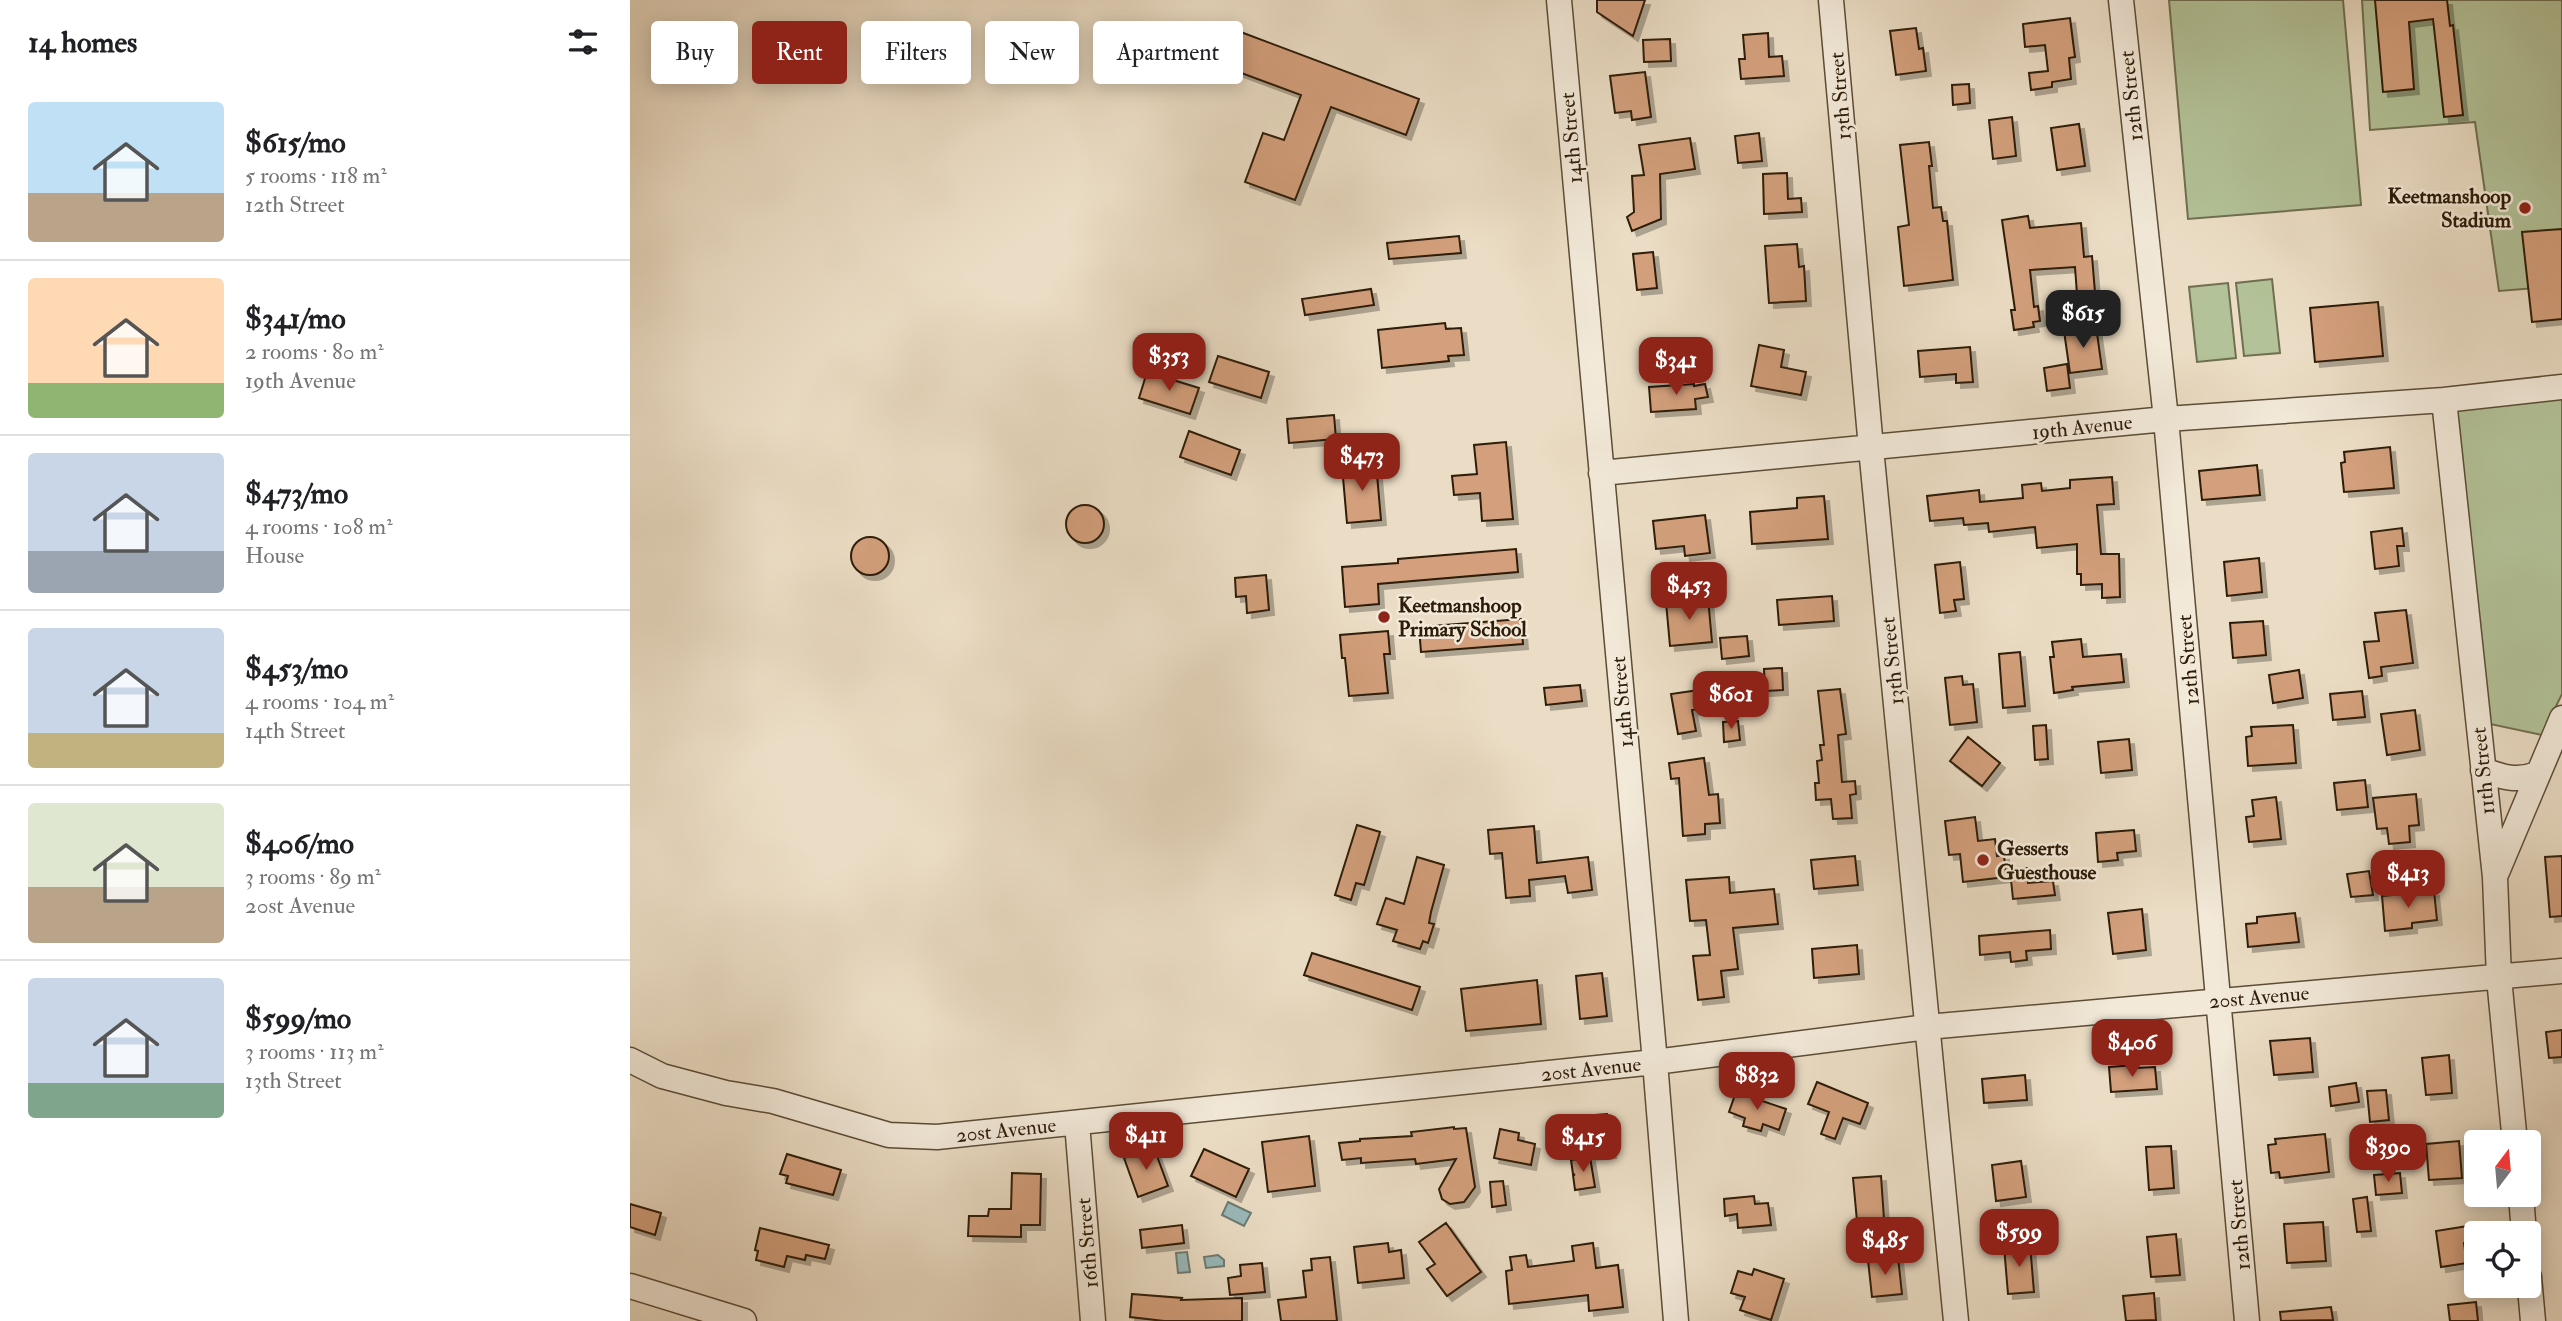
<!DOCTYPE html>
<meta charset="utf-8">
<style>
:root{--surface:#fff;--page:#f2f2f2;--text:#202124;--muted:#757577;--line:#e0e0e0;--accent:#8f2418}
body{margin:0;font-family:"IM FELL Double Pica",serif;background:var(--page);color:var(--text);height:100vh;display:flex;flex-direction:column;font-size:26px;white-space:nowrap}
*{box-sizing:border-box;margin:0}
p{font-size:23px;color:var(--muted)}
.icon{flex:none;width:38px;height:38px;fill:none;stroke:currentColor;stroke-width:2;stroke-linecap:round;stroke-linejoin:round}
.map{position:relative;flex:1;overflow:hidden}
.drawer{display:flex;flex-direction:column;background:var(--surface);width:630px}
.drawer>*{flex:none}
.guide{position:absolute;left:21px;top:21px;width:665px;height:63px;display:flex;gap:14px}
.needle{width:46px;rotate:16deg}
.fabs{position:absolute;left:1834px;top:1130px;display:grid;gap:14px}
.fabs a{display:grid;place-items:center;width:77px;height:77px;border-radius:7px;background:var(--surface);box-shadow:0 4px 18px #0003;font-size:35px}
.price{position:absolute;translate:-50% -60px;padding:0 16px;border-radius:14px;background:var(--accent);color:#fff;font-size:23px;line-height:46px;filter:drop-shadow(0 2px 4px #0008)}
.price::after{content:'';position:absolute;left:50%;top:42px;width:21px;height:16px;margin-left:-10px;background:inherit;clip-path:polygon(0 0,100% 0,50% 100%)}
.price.on{background:#222;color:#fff}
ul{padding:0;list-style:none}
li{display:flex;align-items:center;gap:21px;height:175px;padding:0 28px}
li+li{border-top:2px solid var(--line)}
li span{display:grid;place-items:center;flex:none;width:196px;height:140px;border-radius:7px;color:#555}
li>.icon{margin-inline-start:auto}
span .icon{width:84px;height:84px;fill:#fffc;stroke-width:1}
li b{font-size:30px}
h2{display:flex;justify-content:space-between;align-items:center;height:84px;padding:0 28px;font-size:30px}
.chip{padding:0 24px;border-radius:7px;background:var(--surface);box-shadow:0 4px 18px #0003;font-size:24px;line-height:63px}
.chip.on{background:var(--accent);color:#fff}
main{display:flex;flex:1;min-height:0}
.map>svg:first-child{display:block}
.green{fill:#b3c298;stroke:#706f50;stroke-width:2}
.water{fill:#99babb;stroke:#6e7b73;stroke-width:2}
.building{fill:#d39f7b;stroke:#2d1c07;stroke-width:2;filter:url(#shadow)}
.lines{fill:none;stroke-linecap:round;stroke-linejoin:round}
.minor-casing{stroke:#5c4c36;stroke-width:27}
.minor{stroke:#f2e9d9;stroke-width:24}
.poi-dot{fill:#8f2418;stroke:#f2e9d9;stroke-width:2.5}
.labels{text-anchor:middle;stroke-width:5;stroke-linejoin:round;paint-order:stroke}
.street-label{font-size:21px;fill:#2d1c07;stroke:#f2e9d9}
.poi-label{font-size:21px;font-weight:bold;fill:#2d1c07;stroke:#f2e9d9;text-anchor:start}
</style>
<main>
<section class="drawer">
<h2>14 homes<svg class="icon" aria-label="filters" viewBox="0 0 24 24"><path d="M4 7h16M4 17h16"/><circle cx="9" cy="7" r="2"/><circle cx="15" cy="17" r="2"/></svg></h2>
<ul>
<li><span style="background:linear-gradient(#bfe0f5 65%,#b9a48a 0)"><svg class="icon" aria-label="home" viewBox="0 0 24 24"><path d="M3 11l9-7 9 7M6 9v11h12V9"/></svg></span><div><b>$615/mo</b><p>5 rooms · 118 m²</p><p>12th Street</p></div></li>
<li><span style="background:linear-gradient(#ffd9b3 75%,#8fb573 0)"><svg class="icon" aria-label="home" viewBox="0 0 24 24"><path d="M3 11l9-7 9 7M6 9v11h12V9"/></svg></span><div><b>$341/mo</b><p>2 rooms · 80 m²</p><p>19th Avenue</p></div></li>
<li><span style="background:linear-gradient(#c9d6e8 70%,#9aa5b1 0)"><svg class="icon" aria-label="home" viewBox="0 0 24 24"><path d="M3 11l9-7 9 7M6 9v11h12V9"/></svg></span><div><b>$473/mo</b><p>4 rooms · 108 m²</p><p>House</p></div></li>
<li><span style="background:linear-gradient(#c9d6e8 75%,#c2b280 0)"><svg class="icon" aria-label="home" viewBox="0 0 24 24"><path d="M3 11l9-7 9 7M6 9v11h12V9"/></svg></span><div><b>$453/mo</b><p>4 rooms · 104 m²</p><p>14th Street</p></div></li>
<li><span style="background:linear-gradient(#dfe7d0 60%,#b9a48a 0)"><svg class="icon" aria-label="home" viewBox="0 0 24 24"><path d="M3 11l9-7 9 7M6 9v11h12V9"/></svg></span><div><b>$406/mo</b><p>3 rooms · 89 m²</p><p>20st Avenue</p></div></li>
<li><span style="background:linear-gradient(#c9d6e8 75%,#7fa58c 0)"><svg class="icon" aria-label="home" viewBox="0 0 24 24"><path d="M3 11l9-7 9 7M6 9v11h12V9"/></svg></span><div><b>$599/mo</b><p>3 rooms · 113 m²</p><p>13th Street</p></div></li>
</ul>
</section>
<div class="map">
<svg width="1932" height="1321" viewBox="0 0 1932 1321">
<defs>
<filter id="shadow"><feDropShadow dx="5" dy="5" stdDeviation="0" flood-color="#0004"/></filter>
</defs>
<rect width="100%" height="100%" fill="#ebddc5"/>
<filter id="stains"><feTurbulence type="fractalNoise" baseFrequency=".00286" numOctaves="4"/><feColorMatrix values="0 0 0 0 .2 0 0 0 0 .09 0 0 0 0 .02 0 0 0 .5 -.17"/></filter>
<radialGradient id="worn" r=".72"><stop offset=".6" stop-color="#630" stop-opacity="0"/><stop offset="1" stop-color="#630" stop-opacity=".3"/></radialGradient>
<path class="green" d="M1539,0H1713L1731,205L1558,219Z
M1732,0H1932V286L1869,291L1845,122L1740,130Z
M1642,279L1650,353L1614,356L1606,283Z
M1598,283L1606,358L1567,362L1559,287Z
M1932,399V694L1912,735L1860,724L1827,410Z"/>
<path class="water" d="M598,1202L621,1213L614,1226L592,1215Z
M557,1252L560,1272L548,1273L546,1253Z
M588,1255L594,1260V1266L576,1268L574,1257Z"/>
<path class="building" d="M967,0H1015L1003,36L967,12Z
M1745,0H1817L1820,26L1823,25L1833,115L1814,117L1803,19L1779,22L1784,89L1753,92Z
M1440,18L1445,57L1439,58L1441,79L1422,82V87L1401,90L1399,73L1418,71L1415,45L1395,47L1393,24Z
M1286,28L1289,49L1293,48L1296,71L1266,75L1260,31Z
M608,31L789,99L776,135L701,107L665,200L615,182L633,133L654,140L671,95L595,67Z
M1138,33L1139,57L1152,56L1154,76L1111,79L1109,59H1115L1113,35Z
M1040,39L1041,61L1014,62L1013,40Z
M1015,72L1021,117L1002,120L1001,111L985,113L980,76Z
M1339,84L1340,103L1323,105L1322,85Z
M1382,117L1386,156L1363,159L1359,120Z
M1449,124L1455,166L1427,170L1421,128Z
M1129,133L1132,161L1108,163L1105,136Z
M1060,138L1065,169L1030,174L1031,219L1002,231L997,217L1004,212L1002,176L1014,175L1009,145Z
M1299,142L1302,166H1299L1303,208L1311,207L1313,221H1317L1323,280L1274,286L1268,227L1279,225L1270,145Z
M1157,173L1158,199L1171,198L1172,212L1134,214L1133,174Z
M1398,216L1400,228L1451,223L1454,257L1462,256L1465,292L1447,294L1445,267L1400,270L1404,307L1408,306L1410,321L1403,322L1404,327L1384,330L1381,310H1385L1372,220Z
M1932,229V319L1902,322L1892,232Z
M829,236L831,253L759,259L757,243Z
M1167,244L1169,267L1174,266L1176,301L1139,303L1135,246Z
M1023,252L1027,288L1007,290L1003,254Z
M741,289L744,305L675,315L672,299Z
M1748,302L1753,356L1685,362L1680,308Z
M815,323L816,329L831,328L834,355L818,356L819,361L752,368L748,330Z
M1466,326L1472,369L1440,373L1434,331Z
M1129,345L1154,350L1151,367L1176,372L1171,395L1121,386Z
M1340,347L1343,382L1326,383V374L1290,377L1288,351Z
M588,356L639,372L631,398L579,382Z
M1437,364L1440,388L1417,391L1414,368Z
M517,372L569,388L560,414L509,398Z
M1064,384V386L1075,384L1078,397L1065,399L1066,409L1021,412L1019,387Z
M704,415L706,439L659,443L657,419Z
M559,431L610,450L601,475L550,457Z
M876,442L883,519L852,521L850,493L824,495L822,476L847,474L844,445Z
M1760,447L1764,488L1714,492L1711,463L1715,462L1714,452Z
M746,463L751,520L717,523L712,466Z
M1627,465L1630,495L1572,500L1569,471Z
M1482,477L1484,504L1467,505L1471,554H1489L1490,597L1472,598V584L1451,585V574H1447V544L1407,548L1405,527L1359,532L1358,523L1334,525L1333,518L1300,521L1297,496L1349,490L1350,502L1393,498L1392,485L1411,483L1412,491L1440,488V480Z
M1194,496L1198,539L1122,544L1120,512L1167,508V498Z
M436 524a19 19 0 1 1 38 0a19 19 0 1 1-38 0Z
M1075,515L1080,553L1055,556L1054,546L1026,549L1023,521Z
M1772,528L1774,546H1767L1769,566L1745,569L1741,532Z
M221 556a19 19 0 1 1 38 0a19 19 0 1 1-38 0Z
M886,549L888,572L748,584L749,604L715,607L712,567L768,563V559Z
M1629,558L1632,592L1597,596L1594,562Z
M1330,562L1334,599L1324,600L1326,611L1310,613L1305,565Z
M636,575L639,610L617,613L616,596L606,597L605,578Z
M1202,596L1204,621L1149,625L1147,600Z
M1078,598L1082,642L1040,646L1036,602Z
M1776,610L1783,663L1751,667L1752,676L1739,678L1734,642L1749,641L1745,613Z
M891,619L893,644L791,652L789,627Z
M1633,621L1636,655L1603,658L1600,623Z
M758,631L760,654H754L758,693L719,696L715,658H712L710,635Z
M1117,636L1119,656L1092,659L1090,638Z
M1451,639L1453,657L1491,654L1494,682L1442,687L1443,690L1424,693L1420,657H1424L1422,642Z
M1390,652L1395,706L1373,708L1369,654Z
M1152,668L1153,690L1135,691L1134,669Z
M1669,670L1673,698L1643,703L1639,675Z
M1332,676L1333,685L1343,684L1347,722L1320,725L1315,678Z
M950,685L952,701L916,705L914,688Z
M1076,689L1079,707L1062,710L1066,731L1048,734L1041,694Z
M1210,689L1216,734L1208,735L1212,782L1225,781L1226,794L1220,795L1222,818L1203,819L1201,799L1186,800L1185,783H1189L1187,761L1192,760L1190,745H1194L1188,691Z
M1732,691L1735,717L1703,720L1700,694Z
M1785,710L1790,750L1757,755L1751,714Z
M1108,721L1110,740L1094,742L1093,722Z
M1416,725L1418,759L1405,760L1403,726Z
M1663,725L1666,763L1618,766L1616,737L1622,736L1621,727Z
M1338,737L1370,763L1352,786L1320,761Z
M1499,739L1502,770L1471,773L1468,742Z
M1074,758L1079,795L1088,794L1090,823L1075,824V834L1053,836L1049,778L1041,779L1039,763Z
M1735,780L1738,807L1707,810L1704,783Z
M1786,794L1789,825L1779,826L1780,842L1759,844L1757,828L1747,829L1743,798Z
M1646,797L1651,839L1619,842L1616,817L1624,816L1622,800Z
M1345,817L1348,841L1365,839L1367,856L1374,855L1376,877L1333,882L1330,854L1319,855L1315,821Z
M727,825L750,832L734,885L726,883L721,900L705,895Z
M904,826L907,863L958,857L962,890L938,893L935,876L899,880L900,896L876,898L872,853L860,854L858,830Z
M1504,830L1506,851L1487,853L1488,860L1468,862L1466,833Z
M1225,856L1228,885L1184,889L1181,860Z
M1932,856V916L1920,917L1915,857Z
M787,857L814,865L801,912L799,923L804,924L798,943L793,941L790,949L763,941L767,930L747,924L756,898L774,904Z
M1397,868L1398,883L1423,881L1425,895L1383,899L1380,870Z
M1739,871L1743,895L1721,897L1717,874Z
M1099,877L1100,893L1144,889L1148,924L1103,928L1108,969L1091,971L1094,997L1068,1000L1063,956L1080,955L1076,920L1060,921L1056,880Z
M1804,891L1807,920L1782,923V928L1755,931L1752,896Z
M1512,909L1516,950L1483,954L1478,913Z
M1665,913L1669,942L1618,947L1616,924L1627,923V917Z
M1420,930L1421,949L1396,951L1397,960L1381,962L1380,952L1350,955L1349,936Z
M1227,945L1229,974L1184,978L1182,949Z
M682,953L790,987L782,1010L674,975Z
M972,973L977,1016L950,1019L946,976Z
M907,980L911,1024L836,1031L831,989Z
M1932,1030V1057L1919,1058L1916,1032Z
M1680,1038L1683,1072L1644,1075L1640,1041Z
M1819,1055L1822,1093L1796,1095L1792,1058Z
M1506,1065V1068L1525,1067L1527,1089L1481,1092L1479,1067Z
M1395,1075L1397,1100L1354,1103L1352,1079Z
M1187,1082L1238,1103L1230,1124L1213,1118L1205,1139L1191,1134L1199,1112L1178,1104Z
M1726,1083L1729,1102L1701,1106L1699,1087Z
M1756,1090L1759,1120L1740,1122L1737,1091Z
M1106,1092L1156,1109L1149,1130L1133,1124L1131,1131L1113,1126L1115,1118L1099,1112Z
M977,1114L981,1153L957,1155L953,1116Z
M824,1127V1129L836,1128L845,1187L834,1202L820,1204L812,1199L809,1189L826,1159L786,1164L785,1159L731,1163V1158L712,1160L709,1143L730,1141V1139L782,1136L781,1132Z
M870,1129L889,1133L888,1140L905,1144L901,1165L864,1158Z
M1695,1134L1699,1172L1650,1178L1649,1172L1641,1173L1638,1145L1646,1144L1645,1139Z
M679,1136L685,1186L638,1192L632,1142Z
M1829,1141L1832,1178L1799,1180L1796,1144Z
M1541,1146L1544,1188L1519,1190L1516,1147Z
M524,1148L538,1186L508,1197L494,1158Z
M574,1149L619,1169L606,1197L561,1176Z
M157,1154L211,1170L203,1195L156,1183L158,1176L150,1174Z
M960,1157L965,1187L945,1190L943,1175H945L943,1174L941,1160Z
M1391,1161L1396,1197L1366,1201L1362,1165Z
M382,1173L411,1174L410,1225H391V1237L338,1236L339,1216H358L359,1209H381Z
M1770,1173L1772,1193L1746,1195L1744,1175Z
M1251,1176L1254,1219L1227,1221L1223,1178Z
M873,1181L876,1205L862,1207L860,1182Z
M1124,1196L1125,1204L1138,1203L1141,1225L1108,1228L1107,1214L1095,1216L1094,1199Z
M1737,1197L1741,1231L1727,1232L1723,1199Z
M0,1204L31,1213L25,1235L0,1227Z
M1693,1222L1696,1261L1657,1263L1654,1224Z
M816,1223L851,1272L817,1296L797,1269L805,1264L789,1242Z
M552,1225L554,1243L512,1248L510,1230Z
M1838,1226L1841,1242L1834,1243L1837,1263L1811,1267L1806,1231Z
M130,1228L199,1245L195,1259L176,1255L175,1260L157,1256L154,1267L126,1260L128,1251L125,1250Z
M1546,1234L1550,1275L1521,1277L1517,1237Z
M758,1243L759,1252L771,1250L774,1278L728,1283L724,1247Z
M963,1243L966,1268L988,1265L993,1307L959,1311L958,1295L879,1304L876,1271L882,1270L880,1257L896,1255L898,1267L944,1261L942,1246Z
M1400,1244L1404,1292L1378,1294L1374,1246Z
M700,1257L707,1321H651L648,1300L676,1297L673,1271L682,1270L681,1259Z
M1268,1257L1272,1294L1242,1297L1238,1260Z
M632,1263L635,1292L600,1295L598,1278L611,1276L610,1265Z
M1124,1269L1154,1279L1141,1320L1110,1310L1115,1297L1101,1293L1108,1271L1122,1275Z
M1524,1293L1526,1320L1496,1321L1493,1296Z
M502,1294L552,1298L551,1300L612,1298V1321H534L500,1317Z
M1846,1302L1848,1321H1820L1818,1305Z
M1701,1307L1703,1320L1651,1321L1650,1312Z"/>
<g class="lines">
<g class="minor-casing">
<path id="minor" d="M929,0L1025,1062L1046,1321
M1201,0L1241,448L1326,1321
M1491,0L1536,419L1617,1321
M1814,400L1865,877L1869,978L1885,1143
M971,473L1536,419L1814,400L1932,387
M1853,770C1872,777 1887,782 1907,774
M1867,872L1932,718
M0,1060L32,1076L96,1093L143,1101L259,1135L307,1137L1025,1062L1297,1027L1932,971
M447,1123L463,1321
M1891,1195L1894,1234
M1899,1277L1903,1321
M0,1286L114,1321"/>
</g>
<use href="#minor" class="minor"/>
</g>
<g class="poi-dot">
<circle cx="1895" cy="208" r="7"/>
<circle cx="754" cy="617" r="7"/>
<circle cx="1353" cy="860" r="7"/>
</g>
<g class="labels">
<g class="street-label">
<text transform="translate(1210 96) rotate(-95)" y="7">13th Street</text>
<text transform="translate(1501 96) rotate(-96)" y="7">12th Street</text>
<text transform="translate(941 138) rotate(-95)" y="7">14th Street</text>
<text transform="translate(1452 427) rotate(-6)" y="7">19th Avenue</text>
<text transform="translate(1558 660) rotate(-95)" y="7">12th Street</text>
<text transform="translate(1262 661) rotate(-96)" y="7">13th Street</text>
<text transform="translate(992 702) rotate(-95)" y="7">14th Street</text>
<text transform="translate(1853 771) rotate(-96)" y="7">11th Street</text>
<text transform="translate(1629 997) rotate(-5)" y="7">20st Avenue</text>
<text transform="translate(961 1069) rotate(-6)" y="7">20st Avenue</text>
<text transform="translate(376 1130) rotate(-6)" y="7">20st Avenue</text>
<text transform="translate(1609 1225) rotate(-95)" y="7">12th Street</text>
<text transform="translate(457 1243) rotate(-95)" y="7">16th Street</text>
</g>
<g class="poi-label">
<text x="1881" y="203" text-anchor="end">Keetmanshoop<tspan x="1881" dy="24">Stadium</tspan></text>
<text x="768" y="612">Keetmanshoop<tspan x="768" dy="24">Primary School</tspan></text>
<text x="1367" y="855">Gesserts<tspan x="1367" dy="24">Guesthouse</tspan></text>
</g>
</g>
<rect width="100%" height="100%" filter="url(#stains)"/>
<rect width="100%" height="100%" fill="url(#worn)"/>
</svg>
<div class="fabs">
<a><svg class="needle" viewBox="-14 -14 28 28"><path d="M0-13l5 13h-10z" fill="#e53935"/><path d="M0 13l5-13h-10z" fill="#757577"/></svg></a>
<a><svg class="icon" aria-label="locate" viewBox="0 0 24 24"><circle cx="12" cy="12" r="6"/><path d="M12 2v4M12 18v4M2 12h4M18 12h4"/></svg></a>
</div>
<b class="price on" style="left:1453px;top:350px">$615</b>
<b class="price" style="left:539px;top:393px">$353</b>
<b class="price" style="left:1046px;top:397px">$341</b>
<b class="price" style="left:732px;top:493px">$473</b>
<b class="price" style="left:1059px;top:622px">$453</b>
<b class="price" style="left:1101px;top:731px">$601</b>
<b class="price" style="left:1778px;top:910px">$413</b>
<b class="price" style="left:1502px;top:1079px">$406</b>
<b class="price" style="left:1127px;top:1112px">$832</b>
<b class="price" style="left:516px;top:1172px">$411</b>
<b class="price" style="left:953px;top:1174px">$415</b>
<b class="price" style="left:1758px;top:1184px">$390</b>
<b class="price" style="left:1389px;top:1269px">$599</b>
<b class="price" style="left:1255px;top:1277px">$485</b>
<div class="guide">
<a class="chip">Buy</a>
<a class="chip on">Rent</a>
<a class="chip">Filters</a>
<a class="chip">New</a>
<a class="chip">Apartment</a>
</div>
</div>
</main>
